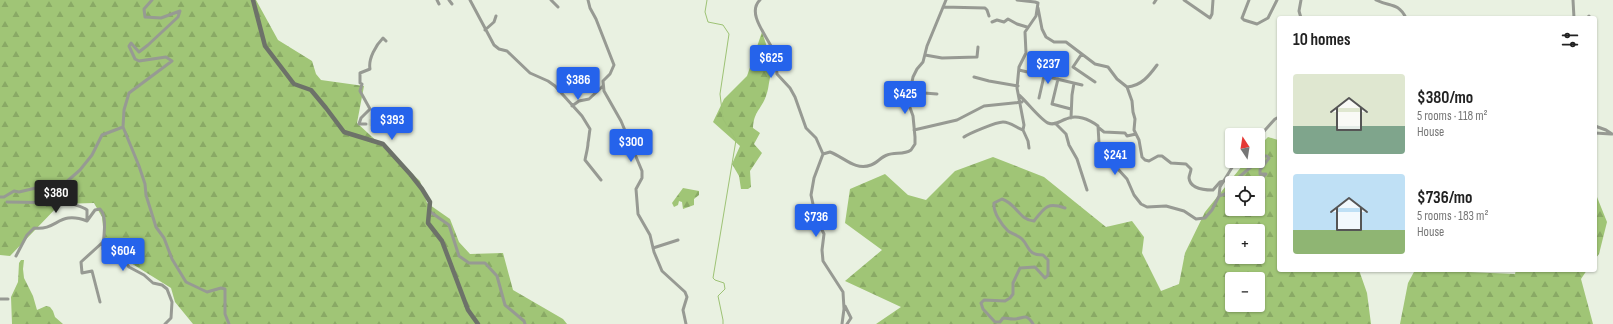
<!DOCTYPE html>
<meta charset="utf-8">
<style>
:root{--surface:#fff;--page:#f6f6f6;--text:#222;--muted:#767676;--accent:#2563eb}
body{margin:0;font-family:"Sofia Sans Condensed",sans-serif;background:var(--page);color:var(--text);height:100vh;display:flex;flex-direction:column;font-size:15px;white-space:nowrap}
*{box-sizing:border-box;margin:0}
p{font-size:13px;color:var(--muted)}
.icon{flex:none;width:22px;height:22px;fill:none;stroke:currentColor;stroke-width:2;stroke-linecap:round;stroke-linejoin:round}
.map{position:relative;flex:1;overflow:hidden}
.details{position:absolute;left:1277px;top:16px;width:320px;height:256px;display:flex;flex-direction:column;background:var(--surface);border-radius:4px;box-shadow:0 1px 3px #0004}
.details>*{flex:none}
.needle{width:26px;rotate:348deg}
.controls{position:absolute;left:1225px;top:128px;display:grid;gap:8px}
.controls a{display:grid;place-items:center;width:40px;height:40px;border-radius:4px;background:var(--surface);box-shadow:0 1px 3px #0004;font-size:20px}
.price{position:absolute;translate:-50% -34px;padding:0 9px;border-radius:4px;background:var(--accent);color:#fff;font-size:13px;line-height:26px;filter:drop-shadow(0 1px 2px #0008)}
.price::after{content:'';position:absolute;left:50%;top:24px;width:12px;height:9px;margin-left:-6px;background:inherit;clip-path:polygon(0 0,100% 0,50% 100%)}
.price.current{background:#222;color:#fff}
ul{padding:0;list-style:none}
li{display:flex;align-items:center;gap:12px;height:100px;padding:0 16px}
li span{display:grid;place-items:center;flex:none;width:112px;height:80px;border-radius:4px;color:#555}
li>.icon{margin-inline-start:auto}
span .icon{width:48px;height:48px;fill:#fffc;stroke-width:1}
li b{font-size:17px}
h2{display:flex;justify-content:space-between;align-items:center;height:48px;padding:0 16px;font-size:17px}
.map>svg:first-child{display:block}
.built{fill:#dae6d0}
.forest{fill:url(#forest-firs);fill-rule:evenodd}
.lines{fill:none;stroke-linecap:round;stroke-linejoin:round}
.stream{stroke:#9dc274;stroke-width:1}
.street{stroke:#979a93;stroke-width:3}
.secondary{stroke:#6d7269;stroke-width:4.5}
</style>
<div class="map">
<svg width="1613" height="324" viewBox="0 0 1613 324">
<defs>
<pattern id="forest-firs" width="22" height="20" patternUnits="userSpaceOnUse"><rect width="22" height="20" fill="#a0c576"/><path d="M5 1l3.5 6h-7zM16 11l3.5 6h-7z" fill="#89a965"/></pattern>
</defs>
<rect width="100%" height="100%" fill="#e9f1e1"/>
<path class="built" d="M369,119L387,123L385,131L379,130L368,125Z"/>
<path class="forest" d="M0,0H256L278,40L312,61L316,74L321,80L364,86L357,123L420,181L427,203L450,219L459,242L470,254L503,253L513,290L563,319L567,324H193L175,302L171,288L105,247L102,217L94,203L60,204L10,256L0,255Z
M762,32L774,68C768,77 770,86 766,96C761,110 754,111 753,128L760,133L754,144L762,153L750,171L751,187L748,189H741L739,176L732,164L740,146L713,122L724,99L747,76Z
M1268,137L1278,140L1279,144V270H1359L1367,293L1371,324H876L901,307L845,281L882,250L845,223L850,189L885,174L908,195L926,200L955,171L993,157L1044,177L1106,227L1132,221L1144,237L1142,253L1161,291L1179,284L1185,253L1205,212L1246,161H1258V147ZM1232,183H1258V209H1232ZM1232,231H1258V257H1232ZM1232,279H1258V305H1232Z
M683,188L699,191V195L694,199V205L683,209L682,202L679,201L678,205L674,207L672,203Z
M1595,197H1597L1607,222L1599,254L1595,259Z
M21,260H24L23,269L24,278L33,296L37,310L46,306L50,307L53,311L55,317L63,324H12L11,297L18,282L19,263Z
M1415,270H1465L1468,272L1515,274L1516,270H1587L1581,279L1593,324H1400L1408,283Z"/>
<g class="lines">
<path class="stream" d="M707,0L705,12L708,22L723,25L729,34L720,94L723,119L736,140L713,278L715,280L724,283L725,289L718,296L723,320V324"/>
<path class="street" d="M152,0L144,9L145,17L161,18L180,11L178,17L148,45L139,52L131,43L129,46L135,59L139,61L166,57L172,61L129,93L124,110L123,127L139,166L145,184L146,195L156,227L164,238L172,259L186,282L207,292L221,288L225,289V314L229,324
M437,0L439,4
M449,0L452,4
M470,0L494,45L499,49L507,51L530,73L548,81L555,86L582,116L590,129C589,135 589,138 588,143C588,148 586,154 585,160L601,180
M551,0L558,7
M588,0L590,8L596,19L614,65L610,74L603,81L604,91L621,121L642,171V178L636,189L638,214L650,235L654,252L662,271L685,292L687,297L683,310L686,324
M760,0C746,13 767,36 773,50C777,58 776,66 777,74L790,88L795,97L806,128L816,138L823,154L814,178L811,195L816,218L824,234L822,250L823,261L843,292L844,309L842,324
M1017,0L1035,2L1038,3
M1184,0L1210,18L1212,14L1213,0
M1249,0L1242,18L1244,20L1257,24L1268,18L1277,0
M1376,0C1390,7 1398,2 1406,18
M1573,0L1574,18
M1154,3L1156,0
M943,7L985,8L987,10L989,16
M1038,8L1042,29L1046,37L1054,42H1066L1095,64L1108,67L1117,79L1127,87C1141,86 1149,76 1157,65
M1301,18L1299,11L1301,0
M1587,18L1589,16
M992,22L997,20L1004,22L1008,19L1017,24L1027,27
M485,30L494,22L496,16
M925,55L942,58L977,57L978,47
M1081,55L1073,67L1095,82
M1019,70L1082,85
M974,77L989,81L1018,86
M1058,79L1052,104L1071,109
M1127,87L1132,101L1133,112L1135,119L1134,130L1139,140L1142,157L1145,160L1149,161L1158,156H1162L1171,163L1186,164L1191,169C1191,172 1189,175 1189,178C1190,189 1206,190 1213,190L1220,182L1224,181
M911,92L937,94
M1019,95C1027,102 1041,120 1048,123C1055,126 1060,121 1066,119C1076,114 1089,119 1098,126L1099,143L1106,159L1116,167L1127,179L1134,195L1141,204L1147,207L1166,206L1184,211L1196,219L1205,218L1212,210L1219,196L1220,187L1236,161
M1039,98L1044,76
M572,106L579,101L589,99L603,86
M1071,118L1072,95L1074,83
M1055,123L1066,134L1069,145L1077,159L1087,190
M366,124H359L361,118L370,109L360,91L362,84L360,83V73L370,69C368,59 376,45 383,38L386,41
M1595,126L1606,130L1612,134
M1099,128L1104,132L1125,133L1127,136L1136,134
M914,130L957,120L984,106L1022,102
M1023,130L1028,141L1029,148
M1595,133L1611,134
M964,137C968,134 996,122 1003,122C1011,122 1016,128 1023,130L1024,125L1017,88L1019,67L1026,53L1025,32L1036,16L1038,3
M1258,138L1275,119L1279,117
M823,154L830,152C844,157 855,171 871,165C877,163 881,157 887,155C895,152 904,155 911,150L915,144V137L913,116L908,102L913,77L917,69L923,62L927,46L946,0
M1232,183L1264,156H1267L1269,158L1260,170V174H1266L1263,177L1264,198L1261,197L1259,190
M1219,196L1225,194L1232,183
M0,197H4L14,191L19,192L40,187L64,184L80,170L92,155L102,135L123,127
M7,202L70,203C76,206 82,206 87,210V221C58,210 58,231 34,228L27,235L16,256
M429,211L449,225L459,256L469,263H485L497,276L505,305L524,321L525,324
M87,221L95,210L100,209C108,217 103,238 103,249L107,252L118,253L129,267L144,275L153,283L162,285L167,289L172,302L171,318L165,324
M653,248L678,240
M0,299H8
M100,302L92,271L82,273L81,262L103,242
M845,306L851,318L847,324
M1033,324C1026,312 1024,319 1013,319C1010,319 1006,318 1003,318L1000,322H995L983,309L981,303L984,300L1005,301L1010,298L1013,294V283L1020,268L1035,267L1045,278L1048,275V260L1043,255C1027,255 1030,247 1022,239C1018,235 1012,234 1008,231C1001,224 993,212 994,203L1002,199C1017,204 1019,220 1034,221C1045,207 1047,202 1065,208"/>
<path class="secondary" d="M253,0L265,46L294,84L311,90L326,108L344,132L383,144L411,175L422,189L430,202L428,223L442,241L468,310L478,324"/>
</g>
</svg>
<div class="controls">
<a><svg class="needle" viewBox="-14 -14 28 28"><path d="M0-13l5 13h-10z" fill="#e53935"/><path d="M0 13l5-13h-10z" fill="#767676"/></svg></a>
<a><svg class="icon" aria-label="locate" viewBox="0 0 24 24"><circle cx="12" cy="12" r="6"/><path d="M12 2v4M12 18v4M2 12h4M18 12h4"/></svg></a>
<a>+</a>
<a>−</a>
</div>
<b class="price" style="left:771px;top:79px">$625</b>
<b class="price" style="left:1048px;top:85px">$237</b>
<b class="price" style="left:578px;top:101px">$386</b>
<b class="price" style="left:905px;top:115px">$425</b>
<b class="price" style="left:392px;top:141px">$393</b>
<b class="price" style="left:631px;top:163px">$300</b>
<b class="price" style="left:1115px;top:176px">$241</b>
<b class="price current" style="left:56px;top:214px">$380</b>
<b class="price" style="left:816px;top:238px">$736</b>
<b class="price" style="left:123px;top:272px">$604</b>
<section class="details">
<h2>10 homes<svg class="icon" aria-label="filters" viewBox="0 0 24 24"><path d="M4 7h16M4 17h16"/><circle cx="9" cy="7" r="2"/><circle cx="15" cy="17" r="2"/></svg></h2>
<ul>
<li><span style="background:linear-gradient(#dfe7d0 65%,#7fa58c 0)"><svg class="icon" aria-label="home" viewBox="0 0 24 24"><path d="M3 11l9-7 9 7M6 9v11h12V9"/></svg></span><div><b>$380/mo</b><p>5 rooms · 118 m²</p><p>House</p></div></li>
<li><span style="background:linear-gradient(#bfe0f5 70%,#8fb573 0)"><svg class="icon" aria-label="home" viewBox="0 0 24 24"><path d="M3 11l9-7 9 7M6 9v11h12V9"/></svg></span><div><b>$736/mo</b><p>5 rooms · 183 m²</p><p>House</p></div></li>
</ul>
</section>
</div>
